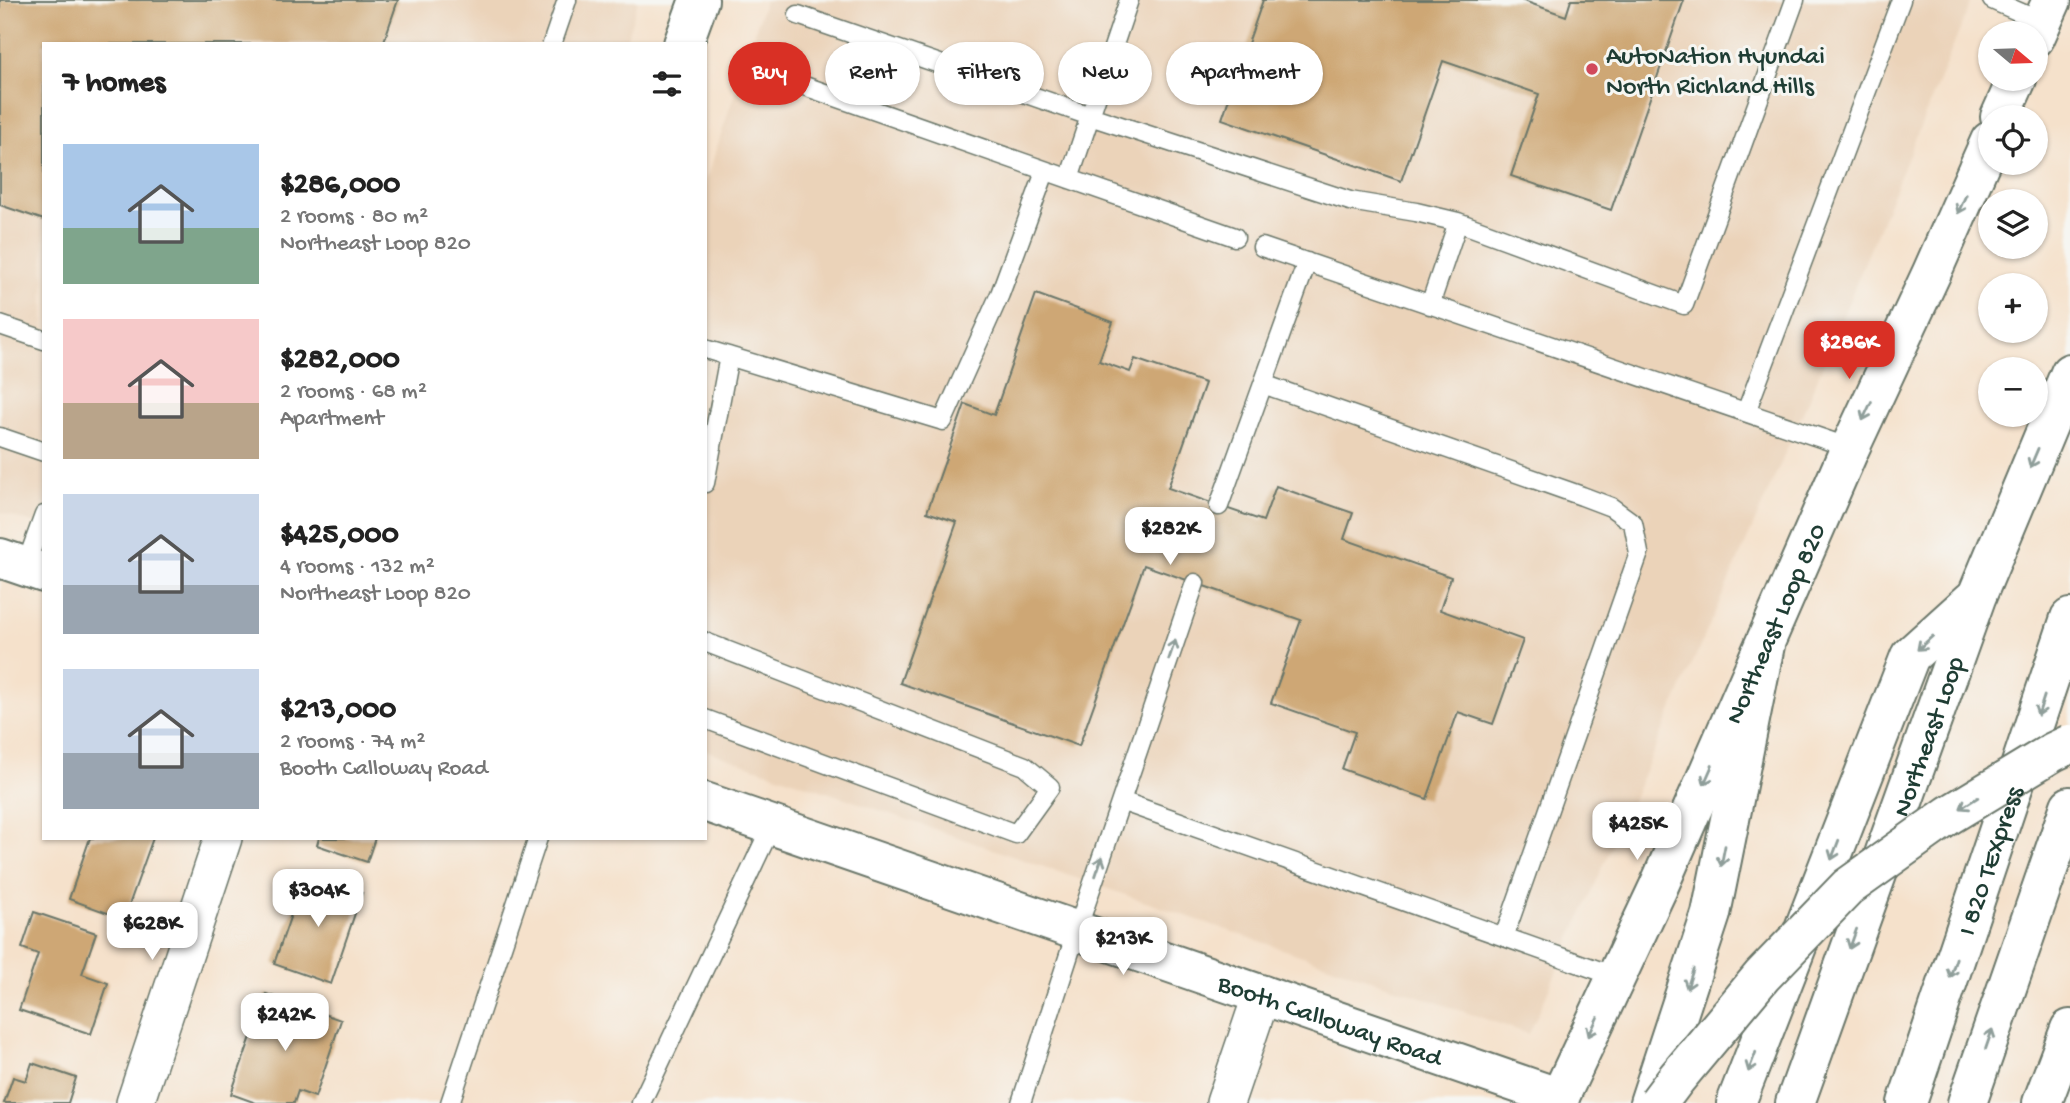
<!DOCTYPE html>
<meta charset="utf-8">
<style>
:root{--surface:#fff;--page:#f2f2f2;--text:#222;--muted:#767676;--accent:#d93025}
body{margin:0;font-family:"Gochi Hand",sans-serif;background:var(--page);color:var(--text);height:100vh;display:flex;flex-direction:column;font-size:26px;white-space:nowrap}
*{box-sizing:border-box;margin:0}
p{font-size:23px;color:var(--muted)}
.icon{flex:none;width:38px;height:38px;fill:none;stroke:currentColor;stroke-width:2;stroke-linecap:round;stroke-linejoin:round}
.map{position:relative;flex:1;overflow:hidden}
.details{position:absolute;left:42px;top:42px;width:665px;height:798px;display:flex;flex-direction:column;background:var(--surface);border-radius:0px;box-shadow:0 2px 5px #0004}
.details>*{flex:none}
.top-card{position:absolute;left:728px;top:42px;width:665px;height:63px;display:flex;gap:14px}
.needle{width:46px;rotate:109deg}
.controls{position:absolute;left:1978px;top:21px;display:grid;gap:14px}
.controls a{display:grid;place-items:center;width:70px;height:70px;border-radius:50%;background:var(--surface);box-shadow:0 2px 5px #0004;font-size:35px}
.price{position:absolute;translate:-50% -60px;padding:0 16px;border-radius:14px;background:#fff;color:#222;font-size:23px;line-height:46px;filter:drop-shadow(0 2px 4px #0008)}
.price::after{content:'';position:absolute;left:50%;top:42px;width:21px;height:16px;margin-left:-10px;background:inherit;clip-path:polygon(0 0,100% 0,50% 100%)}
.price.current{background:var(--accent);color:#fff}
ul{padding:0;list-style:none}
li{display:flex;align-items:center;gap:21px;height:175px;padding:0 21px}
li span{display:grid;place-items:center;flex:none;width:196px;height:140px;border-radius:0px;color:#555}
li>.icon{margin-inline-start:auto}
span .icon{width:84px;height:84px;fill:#fffc;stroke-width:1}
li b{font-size:30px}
h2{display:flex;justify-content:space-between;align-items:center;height:84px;padding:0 21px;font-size:30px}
.chip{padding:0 24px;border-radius:32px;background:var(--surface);box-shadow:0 2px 5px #0004;font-size:24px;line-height:63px}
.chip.current{background:var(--accent);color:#fff}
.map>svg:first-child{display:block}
.built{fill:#ebd3b9}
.building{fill:#cea774}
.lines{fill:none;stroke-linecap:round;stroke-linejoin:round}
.service-casing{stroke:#6a7669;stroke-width:21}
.minor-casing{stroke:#6a7669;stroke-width:40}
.tertiary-casing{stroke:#6a7669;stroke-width:42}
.secondary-casing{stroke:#6a7669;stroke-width:42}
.motorway-casing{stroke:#6a7669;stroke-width:42}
.service{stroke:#fff;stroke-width:18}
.minor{stroke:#fff;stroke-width:37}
.tertiary{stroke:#fff;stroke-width:38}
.secondary{stroke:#fff;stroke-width:38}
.motorway{stroke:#fff;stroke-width:38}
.motorway-bridge-casing{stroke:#6a7669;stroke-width:42;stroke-linecap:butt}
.motorway-bridge{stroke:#fff;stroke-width:38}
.oneway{stroke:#8f9e9a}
.poi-dot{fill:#d1495b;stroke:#f6f6f2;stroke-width:2.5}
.labels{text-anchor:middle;stroke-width:6;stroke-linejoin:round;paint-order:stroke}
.poi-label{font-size:26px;fill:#1f3d34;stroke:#f6f6f2;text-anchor:start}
.street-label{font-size:26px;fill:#1f3d34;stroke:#f6f6f2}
</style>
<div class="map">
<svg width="2070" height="1103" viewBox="0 0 2070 1103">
<rect width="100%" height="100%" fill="#f6f6f2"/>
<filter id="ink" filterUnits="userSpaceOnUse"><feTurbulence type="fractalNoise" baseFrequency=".0143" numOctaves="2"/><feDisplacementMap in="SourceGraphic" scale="14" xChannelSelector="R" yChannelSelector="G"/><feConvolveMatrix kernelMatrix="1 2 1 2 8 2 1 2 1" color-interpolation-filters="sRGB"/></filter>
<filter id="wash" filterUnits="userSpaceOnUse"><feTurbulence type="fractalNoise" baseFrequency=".00686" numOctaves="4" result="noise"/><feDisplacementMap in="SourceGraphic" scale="28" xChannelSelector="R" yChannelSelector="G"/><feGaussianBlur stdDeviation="1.57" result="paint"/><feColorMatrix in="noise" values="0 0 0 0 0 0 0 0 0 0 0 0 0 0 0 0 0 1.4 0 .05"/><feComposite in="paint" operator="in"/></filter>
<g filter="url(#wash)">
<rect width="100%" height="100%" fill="#f5e1cb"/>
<path class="built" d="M0,0H638L625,44H44V527L0,512Z
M765,0H1972L1806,406L1529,1034L705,750V184Z"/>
<g id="blocks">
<path class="building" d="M0,0H398L383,44H44V220L0,205Z
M1263,0H1521L1566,16L1571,0H1684L1611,210L1511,176L1539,94L1443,61L1401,181L1222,119Z
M1036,294L1113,322L1099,361L1130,372L1135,359L1205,383L1168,488L1263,521L1276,486L1353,513L1344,539L1451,577L1440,610L1523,640L1493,724L1458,712L1427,799L1342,769L1355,732L1271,703L1301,620L1144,565L1079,746L900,683L957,522L927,512L965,404L994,415Z
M90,838H153L124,919L69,899Z
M319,838H375L367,862L317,845Z
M305,874L362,893L331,984L274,964Z
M34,912L96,933L82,974L108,983L91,1034L19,1010L38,954L22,948Z
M266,994L341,1020L315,1097L298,1091L294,1103H256L231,1094Z
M32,1063L76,1078L68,1103H4L13,1077L26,1081Z"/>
</g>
</g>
<g filter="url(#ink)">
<use href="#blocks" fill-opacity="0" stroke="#6a7669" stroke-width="2"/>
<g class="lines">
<g class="service-casing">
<path id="service" d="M1992,0L2042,22
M798,15L1090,116L1350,201L1416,212L1458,222L1684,305L1795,0
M552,44L567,0
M776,76L1235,237
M1069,179L1129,0
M1262,247L1850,448
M1430,305L1458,222
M0,325L44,340
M705,349L943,421L1000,294L1045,172
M1263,384L1582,496L1611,507L1633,523L1639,553L1504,937
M1746,412L1901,0
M0,437L44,452
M705,483L729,356
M1219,506L1307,262
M25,567L44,515
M705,642L1025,766L1050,787L1016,834L705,719
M1121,801L1617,977
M450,1103L538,838
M641,1103L772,825
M1021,1103L1077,930L1195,583"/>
</g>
<g class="minor-casing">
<path id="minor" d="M135,1103L223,838
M1225,1103L1262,994"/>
</g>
<g class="tertiary-casing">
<g id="tertiary">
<path d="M683,44L699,0"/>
<path d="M0,558L44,573"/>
<path id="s1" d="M705,802L1560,1098"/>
</g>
</g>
<g class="secondary-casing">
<g id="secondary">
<path d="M2035,38L2052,0"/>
<path d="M2000,117L2017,79"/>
<path id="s2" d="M1557,1103L1658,888L1850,448L1932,272L1990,141"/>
</g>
</g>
<g class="motorway-casing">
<g id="motorway">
<path d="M1649,1103L1711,914L1765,645"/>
<path d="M1736,1103L1910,656L1971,601"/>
<path id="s3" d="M1795,1103L1976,598L2070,373"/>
<path id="s4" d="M1907,1103L2070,618"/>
<path d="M1967,1103L2070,806"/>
<path d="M2042,1103L2070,1029"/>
</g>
</g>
<use href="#service" class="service"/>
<use href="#minor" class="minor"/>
<use href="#tertiary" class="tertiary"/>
<use href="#secondary" class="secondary"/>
<use href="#motorway" class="motorway"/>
<g class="motorway-bridge-casing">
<path id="motorway-bridge" d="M1658,1103L1676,1079L1762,976L1848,887L1949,815L2053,752L2070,744"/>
</g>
<use href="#motorway-bridge" class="motorway-bridge"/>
</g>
<defs><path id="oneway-shaft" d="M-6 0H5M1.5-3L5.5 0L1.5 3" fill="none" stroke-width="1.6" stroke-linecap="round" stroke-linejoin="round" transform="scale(1.75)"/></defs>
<g class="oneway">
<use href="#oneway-shaft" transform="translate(1962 204) rotate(114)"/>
<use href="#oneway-shaft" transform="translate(1867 411) rotate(115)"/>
<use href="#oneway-shaft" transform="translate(2034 458) rotate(113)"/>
<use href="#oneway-shaft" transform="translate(1925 643) rotate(138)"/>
<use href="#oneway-shaft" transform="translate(1172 650) rotate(-71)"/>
<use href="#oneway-shaft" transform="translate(2041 706) rotate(108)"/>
<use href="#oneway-shaft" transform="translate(1708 775) rotate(114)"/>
<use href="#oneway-shaft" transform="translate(1969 803) rotate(148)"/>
<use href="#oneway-shaft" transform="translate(1835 850) rotate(111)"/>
<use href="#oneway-shaft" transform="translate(1723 856) rotate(101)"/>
<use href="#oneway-shaft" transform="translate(1099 866) rotate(-71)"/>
<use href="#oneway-shaft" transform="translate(1853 939) rotate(110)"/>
<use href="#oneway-shaft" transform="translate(1953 968) rotate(108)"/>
<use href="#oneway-shaft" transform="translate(1690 979) rotate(108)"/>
<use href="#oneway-shaft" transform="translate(1593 1027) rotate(115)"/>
<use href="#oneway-shaft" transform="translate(1989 1039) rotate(-71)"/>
<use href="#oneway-shaft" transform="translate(1752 1062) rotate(111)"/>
</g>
</g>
<circle class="poi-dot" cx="1592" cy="69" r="7"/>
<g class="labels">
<g class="poi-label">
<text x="1606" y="63">AutoNation Hyundai<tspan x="1606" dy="30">North Richland Hills</tspan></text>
</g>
<g class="street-label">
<text dy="9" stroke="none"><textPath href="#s2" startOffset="527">Northeast Loop 820</textPath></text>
<text dy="9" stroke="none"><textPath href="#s3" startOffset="390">Northeast Loop</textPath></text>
<text dy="9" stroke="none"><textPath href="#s4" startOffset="256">I 820 TEXpress</textPath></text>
<text dy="9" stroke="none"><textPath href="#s1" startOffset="662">Booth Calloway Road</textPath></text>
</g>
</g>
</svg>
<div class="controls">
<a><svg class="needle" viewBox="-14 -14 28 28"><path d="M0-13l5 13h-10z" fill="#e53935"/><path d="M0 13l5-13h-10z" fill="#767676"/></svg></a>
<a><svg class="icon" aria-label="locate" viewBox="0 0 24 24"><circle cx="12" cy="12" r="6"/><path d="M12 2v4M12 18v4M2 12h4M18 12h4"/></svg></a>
<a><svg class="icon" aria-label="layers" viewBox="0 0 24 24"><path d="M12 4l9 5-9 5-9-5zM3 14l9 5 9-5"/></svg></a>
<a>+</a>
<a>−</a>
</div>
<b class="price current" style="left:1849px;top:381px">$286K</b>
<b class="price" style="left:1170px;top:567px">$282K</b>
<b class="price" style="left:1637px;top:862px">$425K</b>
<b class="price" style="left:318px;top:929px">$304K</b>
<b class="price" style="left:152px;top:962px">$628K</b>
<b class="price" style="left:1123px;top:977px">$213K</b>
<b class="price" style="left:285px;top:1053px">$242K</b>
<div class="top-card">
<a class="chip current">Buy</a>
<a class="chip">Rent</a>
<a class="chip">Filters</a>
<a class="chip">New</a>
<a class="chip">Apartment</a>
</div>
<section class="details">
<h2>7 homes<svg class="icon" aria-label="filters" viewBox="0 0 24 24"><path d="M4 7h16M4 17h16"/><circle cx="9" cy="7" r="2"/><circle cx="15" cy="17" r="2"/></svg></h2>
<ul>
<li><span style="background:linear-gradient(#a9c7e8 60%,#7fa58c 0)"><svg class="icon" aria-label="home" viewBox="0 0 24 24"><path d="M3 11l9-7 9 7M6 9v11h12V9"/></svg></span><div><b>$286,000</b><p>2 rooms · 80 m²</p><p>Northeast Loop 820</p></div></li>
<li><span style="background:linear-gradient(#f6c9c9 60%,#b9a48a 0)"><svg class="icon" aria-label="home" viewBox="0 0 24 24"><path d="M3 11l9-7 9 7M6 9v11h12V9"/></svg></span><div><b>$282,000</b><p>2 rooms · 68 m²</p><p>Apartment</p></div></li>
<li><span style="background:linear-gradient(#c9d6e8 65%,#9aa5b1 0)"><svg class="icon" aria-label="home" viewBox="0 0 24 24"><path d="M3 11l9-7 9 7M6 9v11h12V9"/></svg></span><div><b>$425,000</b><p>4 rooms · 132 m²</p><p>Northeast Loop 820</p></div></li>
<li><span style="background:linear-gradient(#c9d6e8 60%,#9aa5b1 0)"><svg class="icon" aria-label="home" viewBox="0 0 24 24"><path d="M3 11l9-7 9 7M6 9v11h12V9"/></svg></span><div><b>$213,000</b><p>2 rooms · 74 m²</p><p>Booth Calloway Road</p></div></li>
</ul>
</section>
</div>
